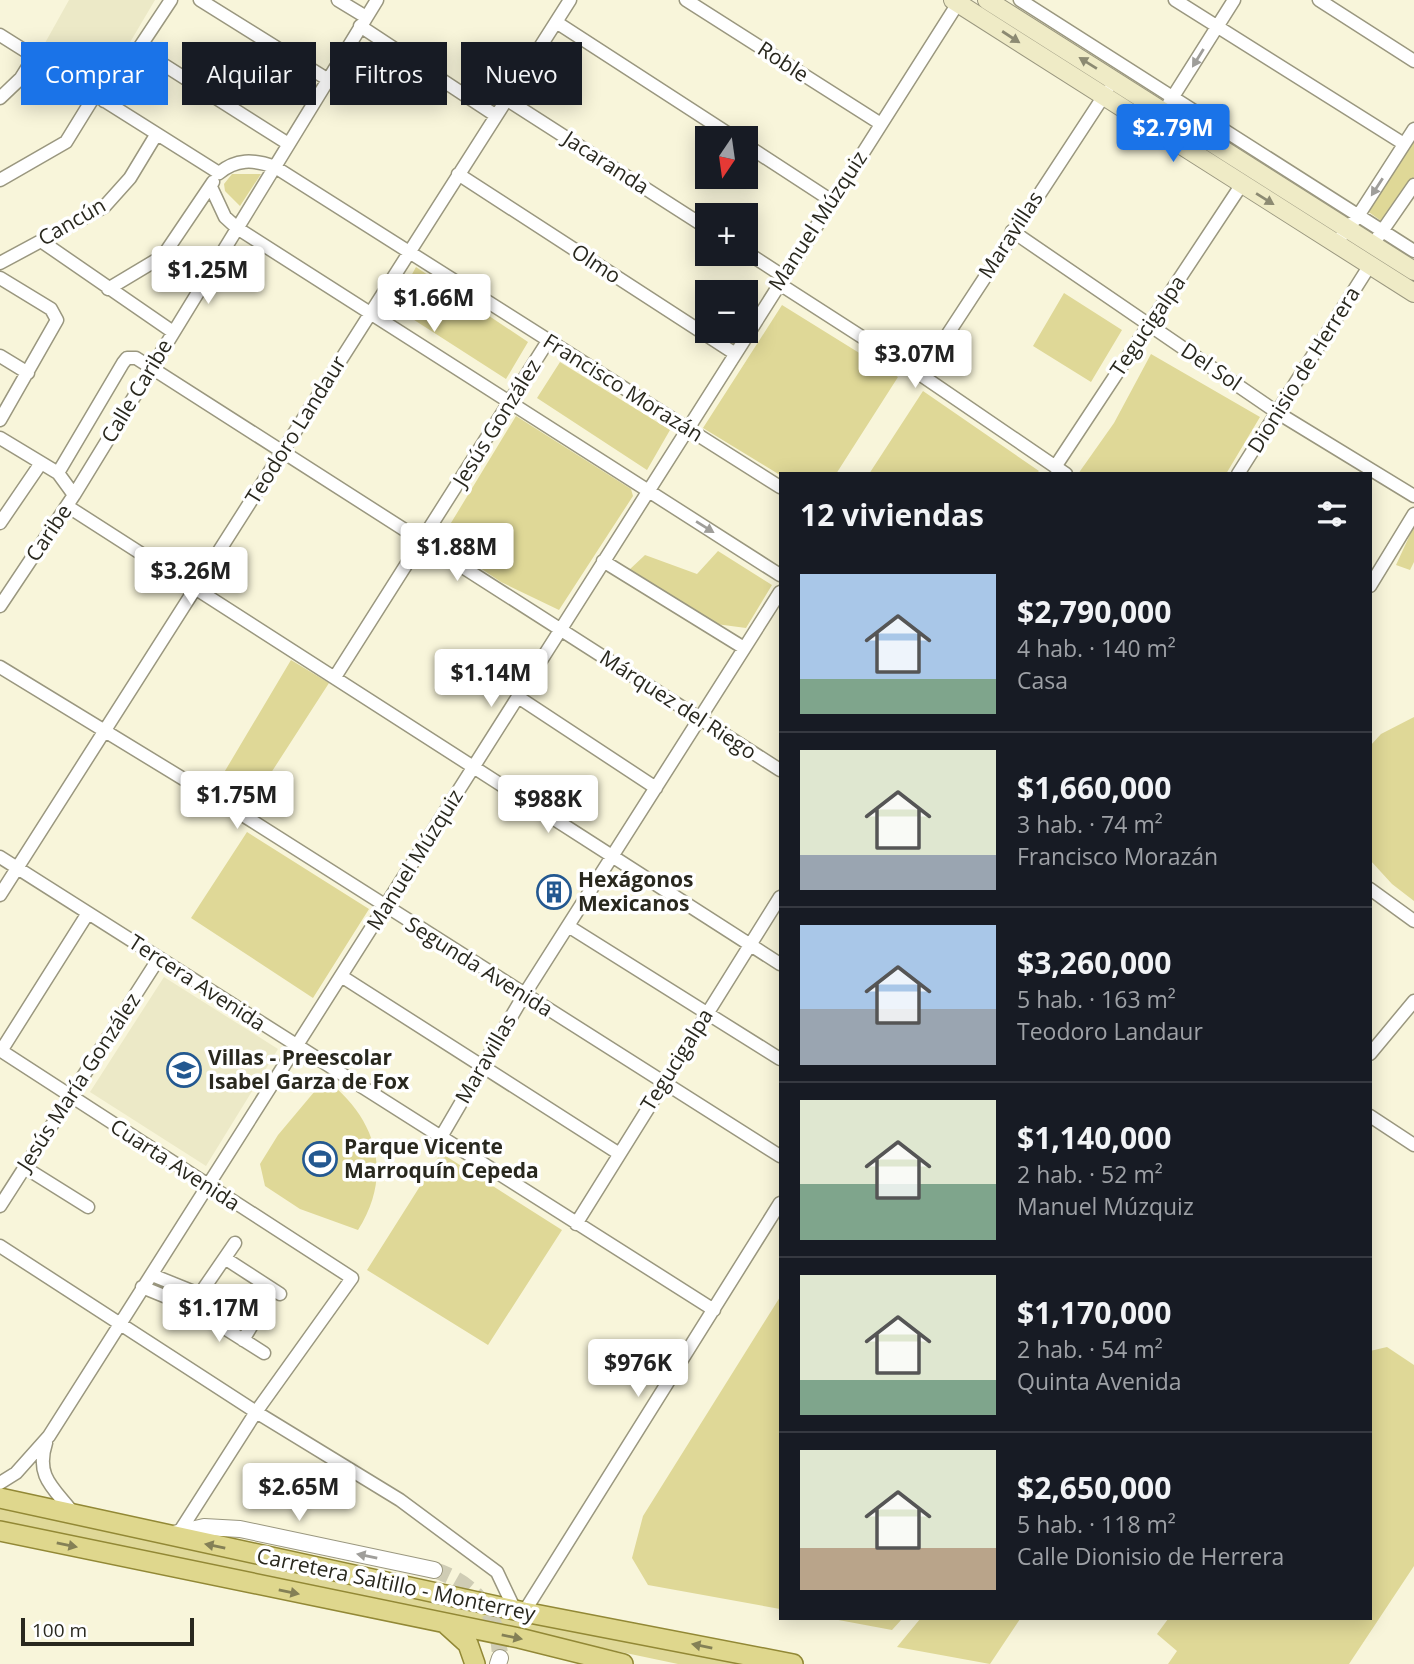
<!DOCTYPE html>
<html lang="es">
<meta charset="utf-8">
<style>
:root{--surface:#171b24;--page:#242831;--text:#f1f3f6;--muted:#9ea1a6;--line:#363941;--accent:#1a73e8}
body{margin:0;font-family:"Open Sans",sans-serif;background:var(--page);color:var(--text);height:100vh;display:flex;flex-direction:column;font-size:26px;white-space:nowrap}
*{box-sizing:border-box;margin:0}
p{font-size:23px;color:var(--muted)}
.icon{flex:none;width:38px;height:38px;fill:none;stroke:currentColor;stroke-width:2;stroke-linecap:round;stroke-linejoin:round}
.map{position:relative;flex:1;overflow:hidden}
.side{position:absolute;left:779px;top:472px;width:593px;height:1148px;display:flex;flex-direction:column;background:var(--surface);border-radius:0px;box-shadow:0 4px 18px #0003}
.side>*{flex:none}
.guide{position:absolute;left:21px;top:42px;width:653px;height:63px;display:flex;gap:14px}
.needle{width:46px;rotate:193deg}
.fabs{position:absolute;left:695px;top:126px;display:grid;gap:14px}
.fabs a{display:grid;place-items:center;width:63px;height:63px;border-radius:0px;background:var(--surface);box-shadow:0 4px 18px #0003;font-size:35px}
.scale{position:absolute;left:21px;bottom:18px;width:173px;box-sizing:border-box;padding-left:7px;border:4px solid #29281e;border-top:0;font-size:19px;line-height:24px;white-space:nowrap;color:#29281e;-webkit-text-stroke:5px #fff;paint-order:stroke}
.price{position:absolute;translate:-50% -60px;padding:0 16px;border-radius:7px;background:#fff;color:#222;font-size:23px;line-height:46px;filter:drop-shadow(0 2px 4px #0008)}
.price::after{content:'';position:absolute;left:50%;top:42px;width:21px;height:16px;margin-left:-10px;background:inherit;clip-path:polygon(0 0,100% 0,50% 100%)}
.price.selected{background:var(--accent);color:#fff}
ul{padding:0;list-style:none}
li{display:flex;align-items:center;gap:21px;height:175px;padding:0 21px}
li+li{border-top:2px solid var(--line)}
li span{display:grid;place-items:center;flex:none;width:196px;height:140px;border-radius:0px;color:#555}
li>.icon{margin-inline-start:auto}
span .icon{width:84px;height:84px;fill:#fffc;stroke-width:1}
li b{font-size:30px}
h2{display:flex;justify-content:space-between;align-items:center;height:84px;padding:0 21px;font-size:30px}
.chip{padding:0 24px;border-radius:0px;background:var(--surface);box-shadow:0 4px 18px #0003;font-size:24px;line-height:63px}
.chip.selected{background:var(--accent);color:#fff}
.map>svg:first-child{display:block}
.built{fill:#ece9c7}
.green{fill:#dfd897}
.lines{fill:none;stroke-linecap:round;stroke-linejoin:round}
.tertiary-tunnel{stroke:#cfccb4;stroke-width:16;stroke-dasharray:16 8;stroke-linecap:butt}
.minor-casing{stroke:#9a977f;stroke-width:15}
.tertiary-casing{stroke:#9a977f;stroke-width:18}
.secondary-casing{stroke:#9a977f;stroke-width:20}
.primary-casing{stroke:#928835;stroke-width:22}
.minor{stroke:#fff;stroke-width:12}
.tertiary{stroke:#fff;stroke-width:16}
.secondary{stroke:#efebc6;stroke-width:18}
.primary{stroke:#dfd78d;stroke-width:19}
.oneway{fill:#8c8a72}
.oneway2{fill:#9f9e9a}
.oneway3{fill:#848056}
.labels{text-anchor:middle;stroke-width:7;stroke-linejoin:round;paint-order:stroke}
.street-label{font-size:21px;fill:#29281e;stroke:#fff}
.poi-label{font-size:21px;font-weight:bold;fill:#29281e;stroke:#fff;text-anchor:start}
</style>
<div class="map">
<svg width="1414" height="1664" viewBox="0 0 1414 1664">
<rect width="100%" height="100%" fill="#f8f5da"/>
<path class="built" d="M69,0H155L106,83L45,43Z
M164,977L278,1049L206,1166L90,1092Z"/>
<path class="green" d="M1414,135V177L1384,223L1366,210Z
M232,174H261L240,206L225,191L224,184Z
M416,267L528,342L506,379L394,307Z
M1064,293L1122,330L1091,382L1033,346Z
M782,305L898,377L836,474L780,475L703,428Z
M1151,354L1260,417L1226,474H1078L1114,423Z
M560,362L670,430L647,470L537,398Z
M923,391L1039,471L1036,474H869Z
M516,416L631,489L633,496L559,610L501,582L440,541Z
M1414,526V562L1410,570L1396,565Z
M718,551L772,585L746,628L716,624L628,571L645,555L697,574Z
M291,660L329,683L249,807L216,786Z
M1414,717V901L1392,884L1370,860V746L1381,734Z
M247,832L369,909L313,998L191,918Z
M325,1079C376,1117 394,1174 358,1230L300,1209L265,1186L260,1164L278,1135Z
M441,1153L562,1230L488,1345L367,1270Z
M780,1297V1609L648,1585L632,1558L643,1516Z
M1387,1347L1414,1365V1566L1349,1664H1168L1177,1651L1157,1634L1168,1619H1370V1351Z
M0,1506L408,1597L752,1664H678L0,1521Z
M833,1619H902L892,1630Z
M920,1619H1020L990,1664L897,1647Z"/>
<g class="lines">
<path class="tertiary-tunnel" d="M434,1570C476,1583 499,1614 500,1658"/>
<g class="minor-casing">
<path id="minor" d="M200,0L327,79
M338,0L366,17
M686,0L881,124
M1020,0L1414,251
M1175,0L1404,144
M1319,0L1414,61
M556,22L735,138
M360,26L495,115
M0,35L219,173C236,159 253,159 275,167L780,487
M139,49L287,143
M0,98L21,78L34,57
M506,99L707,228
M104,101L171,0
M1169,103L1234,0
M746,145L832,201
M458,174L734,353
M0,180L66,142L95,95
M211,187L225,217L237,228L780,575
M1012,231L1278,413L1414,496
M1378,237L1414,185
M41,241L173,332
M1336,243L1358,216L1414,129
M746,252L783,276
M0,263L104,207L130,178L156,135
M0,278L51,309L57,320L0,420
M778,283L921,375L1066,474
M108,289L163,256L213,182
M0,356L28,373
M921,375L1107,91
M0,438L58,473L74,495
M1055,467L1242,184
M58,473L123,363L127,358H136L780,770
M1238,474L1370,265
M67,506L780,964
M0,523L41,463
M603,561L744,648
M1370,586L1414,514
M0,606L74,495L377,0
M0,667L249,819L780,1156
M335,677L548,341
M518,697L656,788
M0,857L714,1310
M1370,889L1414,921
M0,895L570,0
M568,926L780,1059
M341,976L618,1153
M0,1050L352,1278L256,1412L180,1531
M1,1051L88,913
M1370,1054L1414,1001
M1370,1116L1414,1145
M441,1137L524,995L780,592
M24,1167L88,1207
M0,1206L159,958
M576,1224L780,897
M0,1246L256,1412L400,1500L497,1572L515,1610
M226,1259L280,1294
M152,1275L199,1294
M142,1287L191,1307L264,1353
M191,1307L235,1243
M243,1340L273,1290
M46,1443C35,1477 54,1488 74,1514
M0,1483L16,1473L49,1436L960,0
M524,1612L780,1203"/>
</g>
<g class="tertiary-casing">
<path id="tertiary" d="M169,1535L204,1527L240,1529L434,1570
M498,1664L500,1658"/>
</g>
<g class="secondary-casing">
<path id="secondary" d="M953,0L1414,293
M987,0L1414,271"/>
</g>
<g class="primary-casing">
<path id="primary" d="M0,1498L524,1612L793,1664
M0,1531L519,1638L623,1664
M447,1625L468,1644L475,1664"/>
</g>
<use href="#minor" class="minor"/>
<use href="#tertiary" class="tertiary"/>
<use href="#secondary" class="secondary"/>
<use href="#primary" class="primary"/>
</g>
<defs><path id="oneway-solid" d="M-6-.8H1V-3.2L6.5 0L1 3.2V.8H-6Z" transform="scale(1.75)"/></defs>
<g class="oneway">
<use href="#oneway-solid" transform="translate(1011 37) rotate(33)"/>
<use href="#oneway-solid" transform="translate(1088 63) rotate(-148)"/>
<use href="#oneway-solid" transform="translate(1265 199) rotate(32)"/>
</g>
<g class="oneway2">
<use href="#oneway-solid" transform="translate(1198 58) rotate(122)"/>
<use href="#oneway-solid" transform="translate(1377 187) rotate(123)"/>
<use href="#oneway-solid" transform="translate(705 527) rotate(32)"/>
<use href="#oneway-solid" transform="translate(367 1556) rotate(-168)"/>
</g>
<g class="oneway3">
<use href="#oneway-solid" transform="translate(67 1545) rotate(12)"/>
<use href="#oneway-solid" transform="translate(215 1546) rotate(-168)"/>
<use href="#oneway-solid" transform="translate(289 1592) rotate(12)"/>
<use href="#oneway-solid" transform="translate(512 1637) rotate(12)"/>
<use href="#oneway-solid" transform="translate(702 1646) rotate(-169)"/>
</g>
<defs>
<g id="building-ring" transform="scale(1.75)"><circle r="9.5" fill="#fff" stroke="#235890" stroke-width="1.5"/><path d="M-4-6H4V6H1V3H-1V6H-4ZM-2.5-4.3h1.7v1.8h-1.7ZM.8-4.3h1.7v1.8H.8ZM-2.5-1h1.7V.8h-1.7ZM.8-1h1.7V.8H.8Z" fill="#235890"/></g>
<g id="school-ring" transform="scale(1.75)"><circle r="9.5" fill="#fff" stroke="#235890" stroke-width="1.5"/><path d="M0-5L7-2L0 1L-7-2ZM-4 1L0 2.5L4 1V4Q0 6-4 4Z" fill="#235890"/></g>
<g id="stadium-ring" transform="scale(1.75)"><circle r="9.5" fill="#fff" stroke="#235890" stroke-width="1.5"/><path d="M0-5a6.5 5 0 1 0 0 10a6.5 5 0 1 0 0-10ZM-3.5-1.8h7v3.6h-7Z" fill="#235890"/></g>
</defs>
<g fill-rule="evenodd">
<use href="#building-ring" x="554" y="892"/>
<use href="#school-ring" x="184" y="1070"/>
<use href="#stadium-ring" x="320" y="1159"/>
</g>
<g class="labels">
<g class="street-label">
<text transform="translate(783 62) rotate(33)" y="7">Roble</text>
<text transform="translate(606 163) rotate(33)" y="7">Jacaranda</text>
<text transform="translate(818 221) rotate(-57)" y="7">Manuel Múzquiz</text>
<text transform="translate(72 222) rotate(-30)" y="7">Cancún</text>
<text transform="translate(1011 235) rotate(-57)" y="7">Maravillas</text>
<text transform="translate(596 264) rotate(33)" y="7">Olmo</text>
<text transform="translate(1148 326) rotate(-56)" y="7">Tegucigalpa</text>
<text transform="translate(1211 367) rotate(34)" y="7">Del Sol</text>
<text transform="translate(1304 370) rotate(-58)" y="7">Dionisio de Herrera</text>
<text transform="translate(623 388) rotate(32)" y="7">Francisco Morazán</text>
<text transform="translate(137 391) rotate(-59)" y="7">Calle Caribe</text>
<text transform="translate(497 423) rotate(-58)" y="7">Jesús González</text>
<text transform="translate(296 430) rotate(-58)" y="7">Teodoro Landaur</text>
<text transform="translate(49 533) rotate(-56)" y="7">Caribe</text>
<text transform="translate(678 705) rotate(33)" y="7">Márquez del Riego</text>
<text transform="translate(415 860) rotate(-58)" y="7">Manuel Múzquiz</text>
<text transform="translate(479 967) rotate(32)" y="7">Segunda Avenida</text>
<text transform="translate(197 983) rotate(33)" y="7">Tercera Avenida</text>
<text transform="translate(486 1059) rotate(-60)" y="7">Maravillas</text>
<text transform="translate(677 1060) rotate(-58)" y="7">Tegucigalpa</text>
<text transform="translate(79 1082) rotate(-57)" y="7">Jesús María González</text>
<text transform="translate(175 1165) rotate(33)" y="7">Cuarta Avenida</text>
<text transform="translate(396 1585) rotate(12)" y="7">Carretera Saltillo - Monterrey</text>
</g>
<g class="poi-label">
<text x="578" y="887">Hexágonos<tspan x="578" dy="24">Mexicanos</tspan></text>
<text x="208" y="1065">Villas - Preescolar<tspan x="208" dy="24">Isabel Garza de Fox</tspan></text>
<text x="344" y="1154">Parque Vicente<tspan x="344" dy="24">Marroquín Cepeda</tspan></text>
</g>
</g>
</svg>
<div class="fabs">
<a><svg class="needle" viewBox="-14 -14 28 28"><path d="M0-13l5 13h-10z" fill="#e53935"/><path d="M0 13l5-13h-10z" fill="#9ea1a6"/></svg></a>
<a>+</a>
<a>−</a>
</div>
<div class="scale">100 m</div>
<b class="price selected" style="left:1173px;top:164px">$2.79M</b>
<b class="price" style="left:208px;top:306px">$1.25M</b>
<b class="price" style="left:434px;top:334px">$1.66M</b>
<b class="price" style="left:915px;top:390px">$3.07M</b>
<b class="price" style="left:457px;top:583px">$1.88M</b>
<b class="price" style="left:191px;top:607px">$3.26M</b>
<b class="price" style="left:491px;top:709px">$1.14M</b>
<b class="price" style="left:237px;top:831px">$1.75M</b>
<b class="price" style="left:548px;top:835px">$988K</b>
<b class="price" style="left:219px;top:1344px">$1.17M</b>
<b class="price" style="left:638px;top:1399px">$976K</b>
<b class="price" style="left:299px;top:1523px">$2.65M</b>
<div class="guide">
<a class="chip selected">Comprar</a>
<a class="chip">Alquilar</a>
<a class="chip">Filtros</a>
<a class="chip">Nuevo</a>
</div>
<section class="side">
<h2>12 viviendas<svg class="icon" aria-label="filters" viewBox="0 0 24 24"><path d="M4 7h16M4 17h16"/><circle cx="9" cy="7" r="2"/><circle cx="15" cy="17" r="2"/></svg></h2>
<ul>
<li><span style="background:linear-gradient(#a9c7e8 75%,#7fa58c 0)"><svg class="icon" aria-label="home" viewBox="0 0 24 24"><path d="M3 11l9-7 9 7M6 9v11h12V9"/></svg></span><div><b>$2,790,000</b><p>4 hab. · 140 m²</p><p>Casa</p></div></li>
<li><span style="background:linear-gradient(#dfe7d0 75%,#9aa5b1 0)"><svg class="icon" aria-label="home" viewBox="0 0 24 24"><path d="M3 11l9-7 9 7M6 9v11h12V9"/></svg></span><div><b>$1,660,000</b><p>3 hab. · 74 m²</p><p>Francisco Morazán</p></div></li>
<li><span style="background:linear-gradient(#a9c7e8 60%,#9aa5b1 0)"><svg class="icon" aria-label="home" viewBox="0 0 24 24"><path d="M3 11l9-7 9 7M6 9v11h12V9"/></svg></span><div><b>$3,260,000</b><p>5 hab. · 163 m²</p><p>Teodoro Landaur</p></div></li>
<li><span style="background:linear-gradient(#dfe7d0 60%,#7fa58c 0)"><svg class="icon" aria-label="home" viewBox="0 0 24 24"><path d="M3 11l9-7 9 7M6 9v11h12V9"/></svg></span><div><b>$1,140,000</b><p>2 hab. · 52 m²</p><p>Manuel Múzquiz</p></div></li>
<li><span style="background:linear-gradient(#dfe7d0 75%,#7fa58c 0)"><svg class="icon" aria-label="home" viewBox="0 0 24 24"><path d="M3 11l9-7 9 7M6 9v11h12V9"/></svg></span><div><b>$1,170,000</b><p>2 hab. · 54 m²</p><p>Quinta Avenida</p></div></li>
<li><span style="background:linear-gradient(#dfe7d0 70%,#b9a48a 0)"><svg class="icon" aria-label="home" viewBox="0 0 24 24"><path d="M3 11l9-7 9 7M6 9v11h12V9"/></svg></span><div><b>$2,650,000</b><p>5 hab. · 118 m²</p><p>Calle Dionisio de Herrera</p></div></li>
</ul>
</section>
</div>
